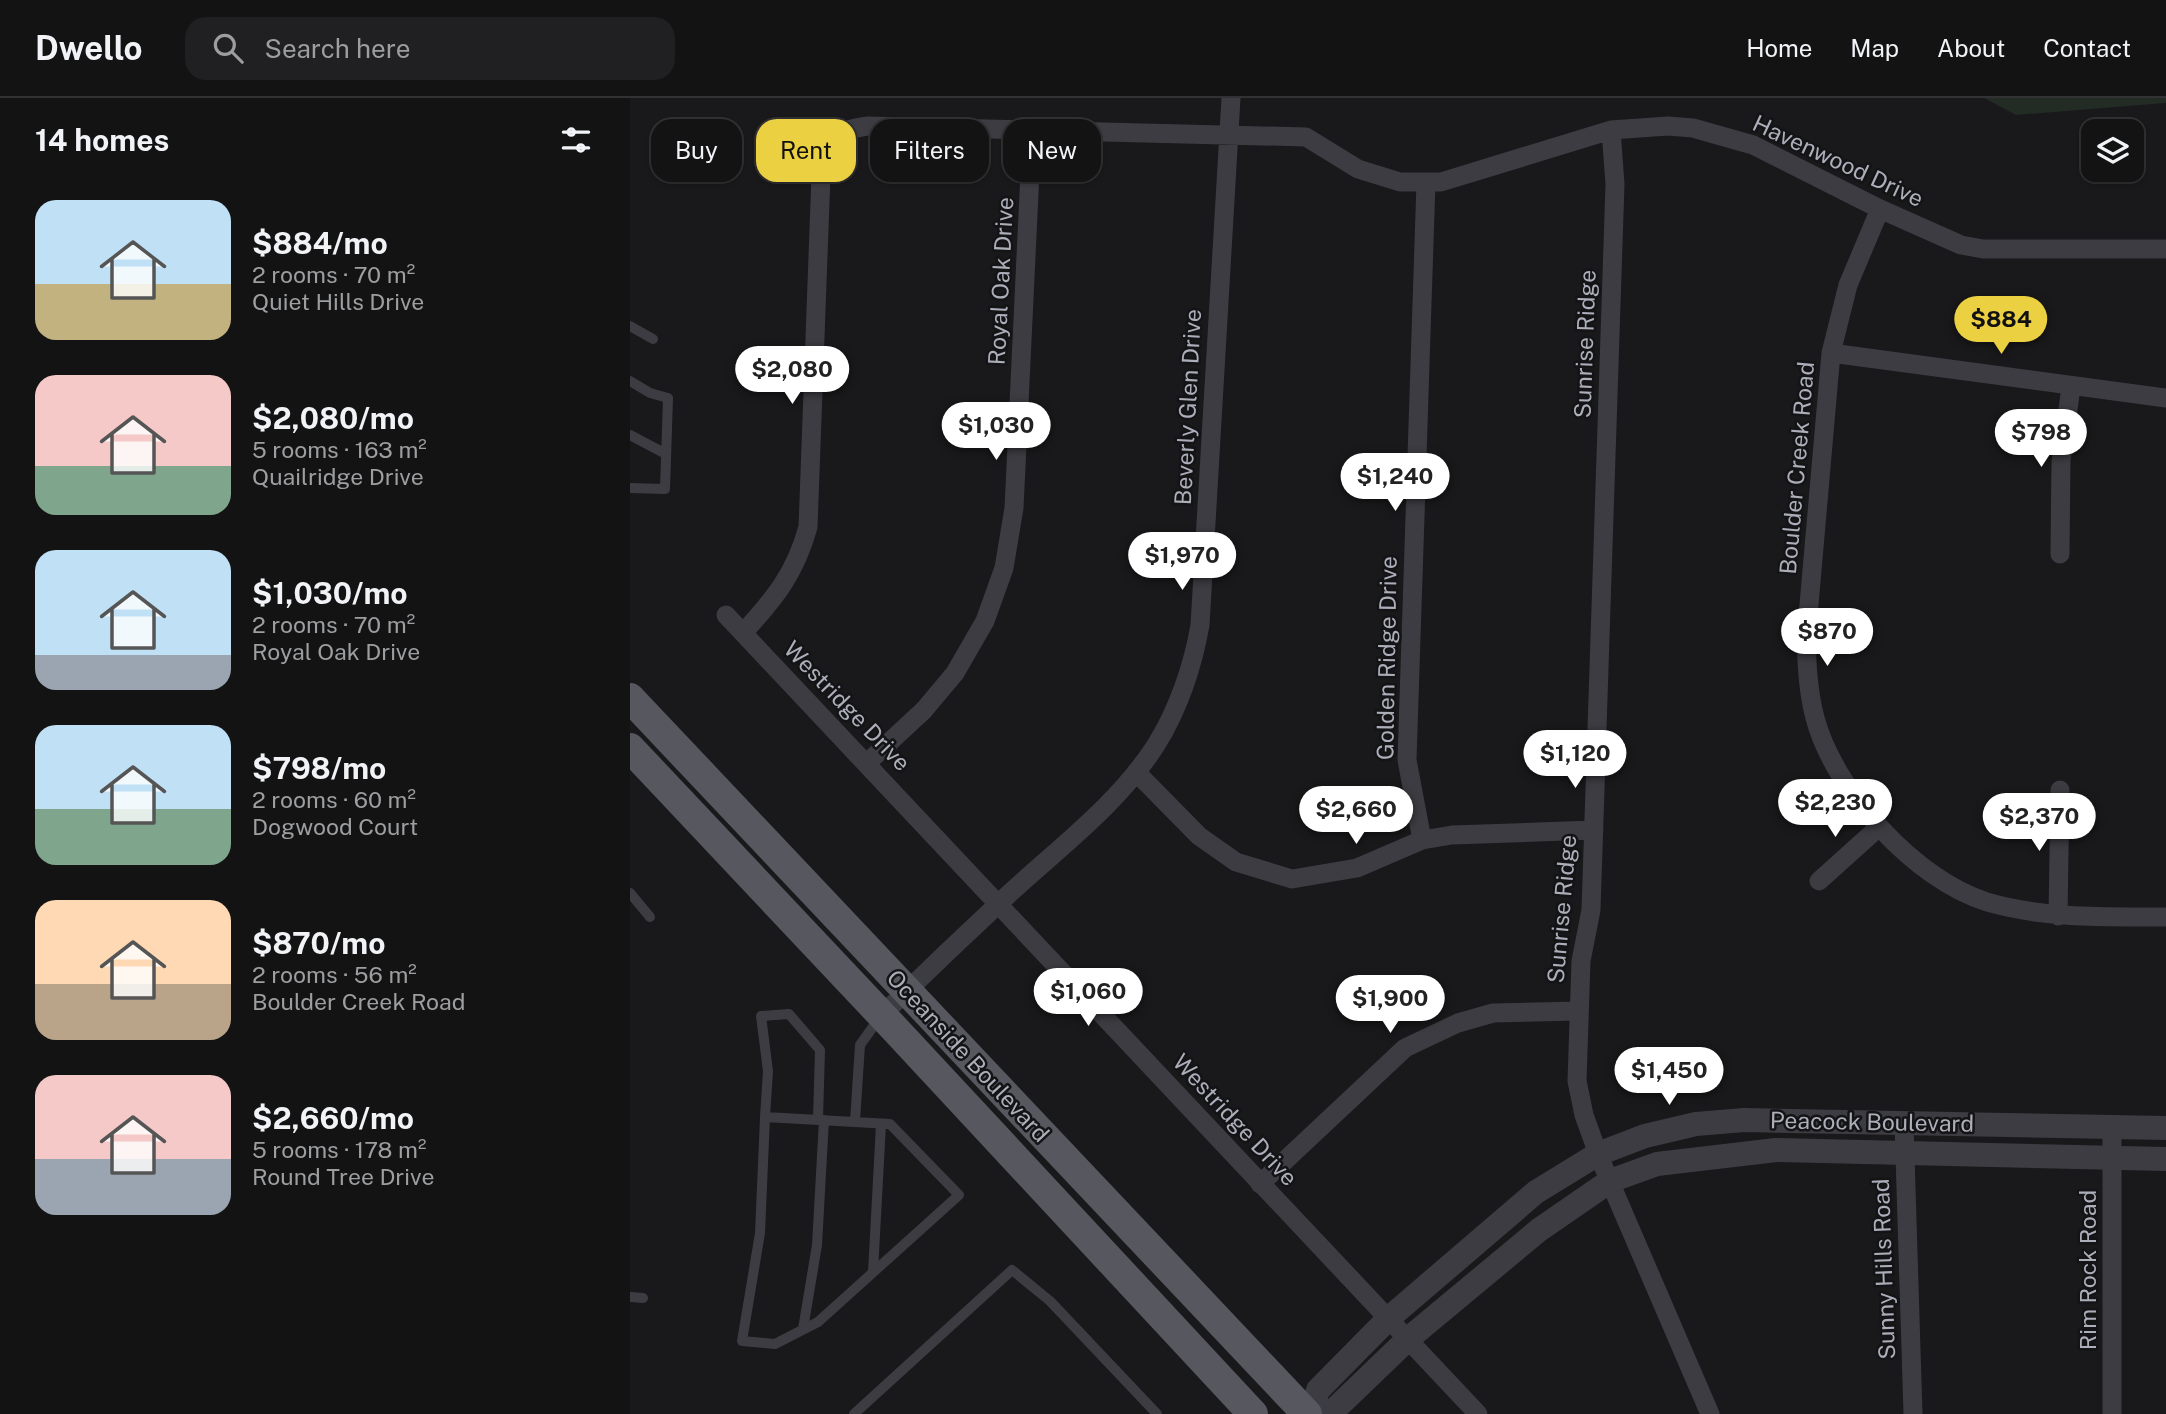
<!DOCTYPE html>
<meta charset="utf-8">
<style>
:root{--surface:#131314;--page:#202022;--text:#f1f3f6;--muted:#9d9ea0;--line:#323234;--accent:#ebd041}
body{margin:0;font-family:"Public Sans",sans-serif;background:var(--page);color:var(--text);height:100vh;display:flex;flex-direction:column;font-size:26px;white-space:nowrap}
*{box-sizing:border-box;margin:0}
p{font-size:23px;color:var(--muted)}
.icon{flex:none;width:38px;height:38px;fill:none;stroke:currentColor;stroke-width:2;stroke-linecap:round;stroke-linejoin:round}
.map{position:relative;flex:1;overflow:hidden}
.panel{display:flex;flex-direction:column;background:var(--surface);width:630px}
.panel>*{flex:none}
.top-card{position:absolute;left:21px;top:21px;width:665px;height:63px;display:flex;gap:14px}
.controls{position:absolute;left:1451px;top:21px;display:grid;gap:14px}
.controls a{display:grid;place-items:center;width:63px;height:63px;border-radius:14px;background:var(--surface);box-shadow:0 2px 5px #0004,0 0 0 2px var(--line);font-size:35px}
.price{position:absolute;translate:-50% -60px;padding:0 16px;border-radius:24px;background:#fff;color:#222;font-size:23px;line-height:46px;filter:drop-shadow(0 2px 4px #0008)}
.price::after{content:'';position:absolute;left:50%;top:42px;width:21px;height:16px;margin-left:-10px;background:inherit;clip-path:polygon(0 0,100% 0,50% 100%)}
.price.on{background:var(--accent);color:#111}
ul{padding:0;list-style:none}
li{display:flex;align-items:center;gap:21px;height:175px;padding:0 35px}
li span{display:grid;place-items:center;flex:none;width:196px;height:140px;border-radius:21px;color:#555}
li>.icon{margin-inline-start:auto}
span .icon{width:84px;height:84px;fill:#fffc;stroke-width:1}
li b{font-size:30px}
h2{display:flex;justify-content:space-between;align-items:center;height:84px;padding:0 35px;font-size:30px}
.tag{padding:0 24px;border-radius:21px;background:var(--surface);box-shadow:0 2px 5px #0004,0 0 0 2px var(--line);font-size:24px;line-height:63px}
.tag.on{background:var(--accent);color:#111}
header{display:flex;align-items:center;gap:42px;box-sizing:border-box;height:98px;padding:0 35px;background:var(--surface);border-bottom:2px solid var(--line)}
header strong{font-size:33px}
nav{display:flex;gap:38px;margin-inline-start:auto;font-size:24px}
.search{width:490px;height:63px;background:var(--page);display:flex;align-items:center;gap:18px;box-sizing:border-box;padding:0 24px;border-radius:21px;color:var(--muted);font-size:26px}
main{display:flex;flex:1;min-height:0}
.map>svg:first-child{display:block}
.green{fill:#232b25}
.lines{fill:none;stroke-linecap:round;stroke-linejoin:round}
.service{stroke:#3c3c42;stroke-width:10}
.minor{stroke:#3c3c42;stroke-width:19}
.tertiary{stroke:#3c3c42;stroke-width:24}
.primary{stroke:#56575f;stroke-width:30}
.labels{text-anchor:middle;stroke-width:5;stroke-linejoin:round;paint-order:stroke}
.street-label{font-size:23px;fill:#acaeba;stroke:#141416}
</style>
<header>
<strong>Dwello</strong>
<div class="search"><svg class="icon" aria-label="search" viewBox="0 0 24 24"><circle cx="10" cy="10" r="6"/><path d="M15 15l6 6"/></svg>Search here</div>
<nav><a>Home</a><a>Map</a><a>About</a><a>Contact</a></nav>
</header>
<main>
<section class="panel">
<h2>14 homes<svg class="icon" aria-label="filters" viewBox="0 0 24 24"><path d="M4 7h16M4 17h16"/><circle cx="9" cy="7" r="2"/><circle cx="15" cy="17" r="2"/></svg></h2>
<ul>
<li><span style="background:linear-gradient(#bfe0f5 60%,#c2b280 0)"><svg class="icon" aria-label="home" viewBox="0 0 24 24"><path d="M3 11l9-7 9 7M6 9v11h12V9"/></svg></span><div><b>$884/mo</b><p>2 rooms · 70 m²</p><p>Quiet Hills Drive</p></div></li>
<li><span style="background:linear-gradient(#f6c9c9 65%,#7fa58c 0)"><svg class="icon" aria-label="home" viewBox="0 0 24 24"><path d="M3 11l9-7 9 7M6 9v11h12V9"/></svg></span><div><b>$2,080/mo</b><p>5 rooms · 163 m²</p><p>Quailridge Drive</p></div></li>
<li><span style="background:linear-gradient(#bfe0f5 75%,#9aa5b1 0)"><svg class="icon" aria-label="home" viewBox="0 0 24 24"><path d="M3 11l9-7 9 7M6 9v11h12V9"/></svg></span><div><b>$1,030/mo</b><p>2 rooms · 70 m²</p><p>Royal Oak Drive</p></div></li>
<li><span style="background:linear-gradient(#bfe0f5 60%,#7fa58c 0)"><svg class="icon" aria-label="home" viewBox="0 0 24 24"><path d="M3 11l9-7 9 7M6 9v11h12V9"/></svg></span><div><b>$798/mo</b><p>2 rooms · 60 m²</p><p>Dogwood Court</p></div></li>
<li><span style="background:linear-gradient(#ffd9b3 60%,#b9a48a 0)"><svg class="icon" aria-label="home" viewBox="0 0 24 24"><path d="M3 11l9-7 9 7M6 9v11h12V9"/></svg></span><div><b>$870/mo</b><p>2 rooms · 56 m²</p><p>Boulder Creek Road</p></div></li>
<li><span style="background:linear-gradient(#f6c9c9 60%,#9aa5b1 0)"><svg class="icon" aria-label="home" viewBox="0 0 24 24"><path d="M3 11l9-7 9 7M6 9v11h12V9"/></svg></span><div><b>$2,660/mo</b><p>5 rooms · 178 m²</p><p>Round Tree Drive</p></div></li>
</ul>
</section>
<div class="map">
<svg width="1536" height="1316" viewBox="0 0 1536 1316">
<rect width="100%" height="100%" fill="#19191b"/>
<path class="green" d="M1354,0H1536V5L1386,17Z"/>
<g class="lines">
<path class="service" d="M0,228L23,241
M0,283L20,295L38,300L35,391L0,390
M0,337L36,356
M0,795L20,819
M135,1019L260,1026L329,1097L188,1224L145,1246L112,1243L130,1135Z
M135,1019L138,973L131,918L159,916L190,952L188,1021
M225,1023L230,947L250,919
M243,1174L251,1026
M0,1199L13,1200
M173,1231L187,1147L194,1022
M224,1316L382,1172L420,1203L527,1316"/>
<path class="minor" d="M981,32L985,86L961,812L951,863L947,983L954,1017L968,1056L1080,1316
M1250,111L1218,187L1201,255L1176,541C1177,568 1178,593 1185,620C1204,692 1285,782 1357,804C1416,821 1476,819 1536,819
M1201,255L1536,300
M1430,456L1431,363L1441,289
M96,517L848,1316
M113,535C145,500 165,476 178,429L191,77C200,43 200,33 238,28L676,39L728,71L770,84H811L981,32L1038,28L1063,30L1123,47L1250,111L1331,147L1353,151H1536
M237,665L294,612L325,575L355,523L374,470L384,410L402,33
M506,674L569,738L606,764L662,781L727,770L792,742L822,737L964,732
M792,742L777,662L796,84
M1189,783L1249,729
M1428,818L1430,692
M252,917C294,876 337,835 380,795C430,749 489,705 526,647C548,612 563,568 570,527L601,0
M1274,1025L1283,1316
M630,1086L775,950L828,925L863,915L948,913
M1482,1316V1029"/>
<path class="tertiary" d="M681,1316L688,1292L759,1220L906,1094L968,1056L1015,1038L1066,1026L1114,1022L1536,1030
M695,1316L701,1315L778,1241L909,1132L980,1083L1027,1066L1146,1052L1536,1061"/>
<path class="primary" d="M0,600L677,1316
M0,650L263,929L623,1316"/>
</g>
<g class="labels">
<g class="street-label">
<text transform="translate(1208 63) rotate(25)" y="8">Havenwood Drive</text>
<text transform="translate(371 183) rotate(-87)" y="8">Royal Oak Drive</text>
<text transform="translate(955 246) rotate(-88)" y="8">Sunrise Ridge</text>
<text transform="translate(558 309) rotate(-87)" y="8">Beverly Glen Drive</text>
<text transform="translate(1167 370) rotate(-85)" y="8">Boulder Creek Road</text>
<text transform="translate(757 560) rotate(-89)" y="8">Golden Ridge Drive</text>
<text transform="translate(217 608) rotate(46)" y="8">Westridge Drive</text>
<text transform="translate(932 811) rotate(-85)" y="8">Sunrise Ridge</text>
<text transform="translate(338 958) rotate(47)" y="8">Oceanside Boulevard</text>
<text transform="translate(605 1022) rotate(47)" y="8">Westridge Drive</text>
<text transform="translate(1242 1024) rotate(1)" y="8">Peacock Boulevard</text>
<text transform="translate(1254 1171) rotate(-92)" y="8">Sunny Hills Road</text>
<text transform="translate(1458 1172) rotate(-90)" y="8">Rim Rock Road</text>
</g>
</g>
</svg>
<div class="controls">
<a><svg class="icon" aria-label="layers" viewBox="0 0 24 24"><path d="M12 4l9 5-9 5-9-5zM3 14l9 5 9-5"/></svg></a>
</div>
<b class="price on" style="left:1371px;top:258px">$884</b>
<b class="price" style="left:162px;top:308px">$2,080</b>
<b class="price" style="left:366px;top:364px">$1,030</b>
<b class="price" style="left:1411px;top:371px">$798</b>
<b class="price" style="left:765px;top:415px">$1,240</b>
<b class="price" style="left:552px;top:494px">$1,970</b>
<b class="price" style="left:1197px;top:570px">$870</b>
<b class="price" style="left:945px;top:692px">$1,120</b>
<b class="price" style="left:1205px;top:741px">$2,230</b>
<b class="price" style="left:726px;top:748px">$2,660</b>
<b class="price" style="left:1409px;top:755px">$2,370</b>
<b class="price" style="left:458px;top:930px">$1,060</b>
<b class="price" style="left:760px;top:937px">$1,900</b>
<b class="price" style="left:1039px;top:1009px">$1,450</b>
<div class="top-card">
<a class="tag">Buy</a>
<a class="tag on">Rent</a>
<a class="tag">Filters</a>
<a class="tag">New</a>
</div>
</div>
</main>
